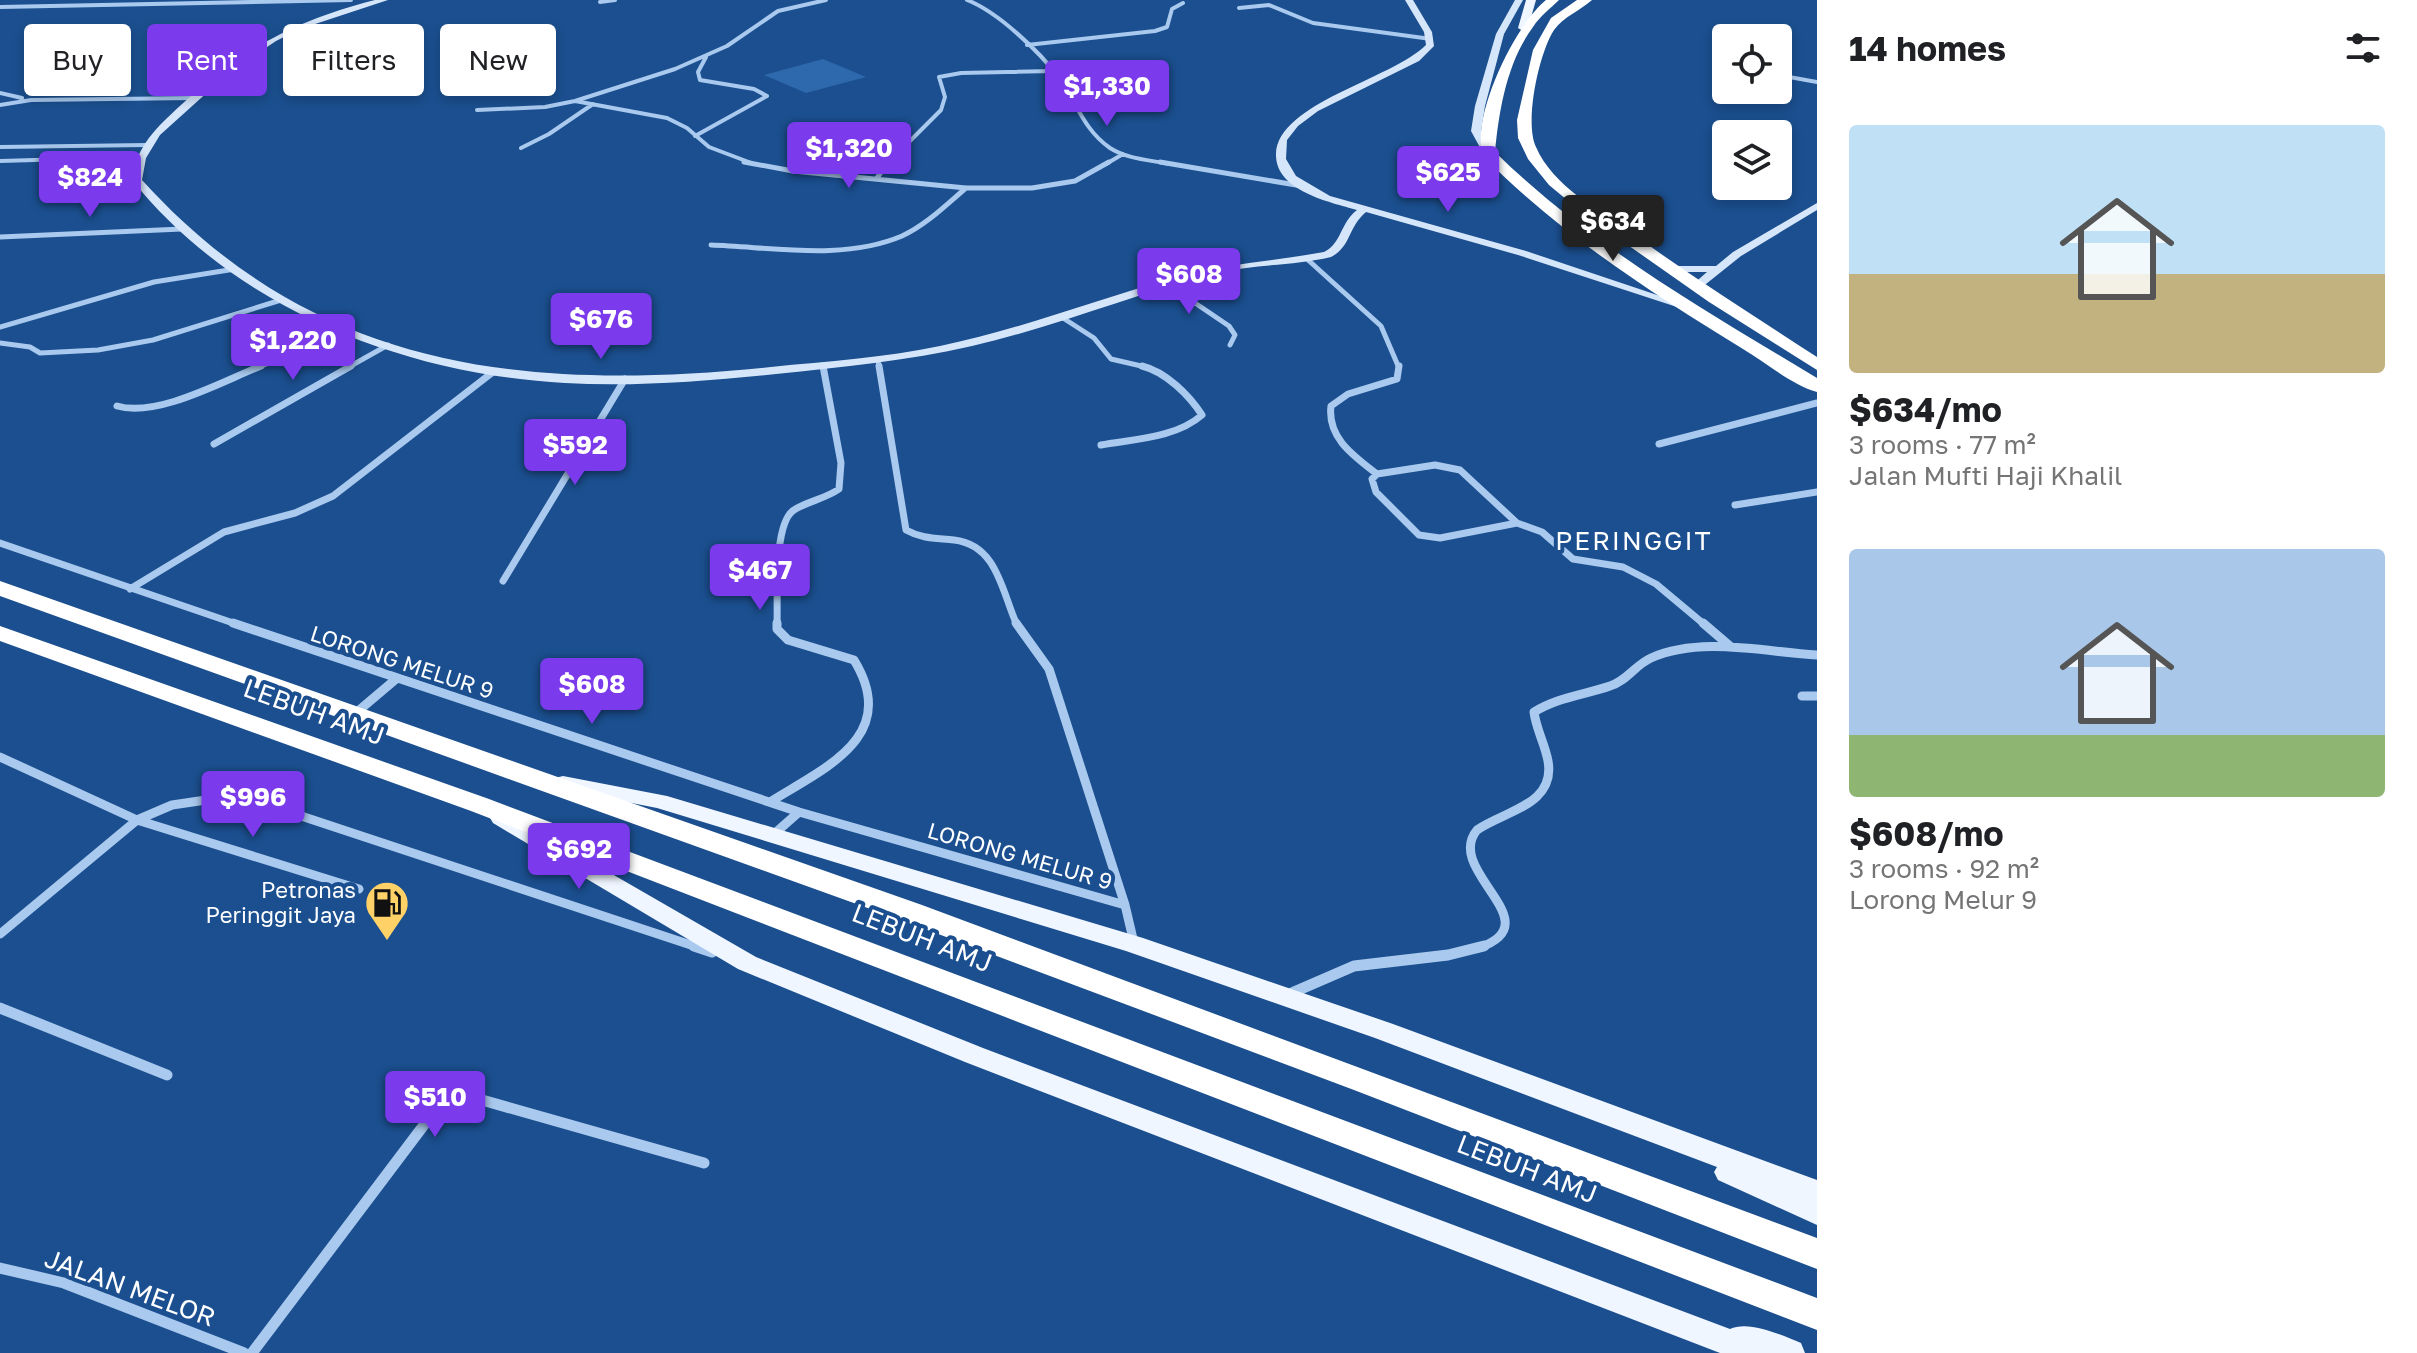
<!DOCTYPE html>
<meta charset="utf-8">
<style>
:root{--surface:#fff;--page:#f6f6f6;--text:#202124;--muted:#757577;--accent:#7c3aed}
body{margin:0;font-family:"Golos Text",sans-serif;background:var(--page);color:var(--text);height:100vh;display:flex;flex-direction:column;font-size:30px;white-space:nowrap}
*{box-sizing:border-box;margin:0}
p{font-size:26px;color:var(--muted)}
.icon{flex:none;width:44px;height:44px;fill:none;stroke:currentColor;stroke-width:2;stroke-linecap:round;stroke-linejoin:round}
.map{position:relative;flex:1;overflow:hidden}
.sheet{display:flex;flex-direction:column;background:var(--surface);width:600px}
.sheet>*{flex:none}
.hud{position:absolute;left:24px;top:24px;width:760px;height:72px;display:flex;gap:16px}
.controls{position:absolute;left:1712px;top:24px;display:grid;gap:16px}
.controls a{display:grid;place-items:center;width:80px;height:80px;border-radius:8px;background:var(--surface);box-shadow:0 4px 12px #0003;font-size:40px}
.price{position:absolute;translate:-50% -68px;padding:0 18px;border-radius:8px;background:var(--accent);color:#fff;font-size:26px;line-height:52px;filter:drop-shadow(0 2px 4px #0008)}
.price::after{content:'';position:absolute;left:50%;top:48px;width:24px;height:18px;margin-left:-12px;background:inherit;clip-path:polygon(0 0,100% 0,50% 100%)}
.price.selected{background:#222;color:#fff}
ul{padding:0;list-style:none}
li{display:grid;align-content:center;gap:16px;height:424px;padding:0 32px}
li span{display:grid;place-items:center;height:248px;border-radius:8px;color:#555}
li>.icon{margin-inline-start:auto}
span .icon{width:144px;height:144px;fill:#fffc;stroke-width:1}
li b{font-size:34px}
h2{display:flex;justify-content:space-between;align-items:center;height:96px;padding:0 32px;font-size:34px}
.pill{padding:0 28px;border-radius:8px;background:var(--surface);box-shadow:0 4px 12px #0003;font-size:28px;line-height:72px}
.pill.selected{background:var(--accent);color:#fff}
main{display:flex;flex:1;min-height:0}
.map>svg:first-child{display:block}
.green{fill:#2e69ad}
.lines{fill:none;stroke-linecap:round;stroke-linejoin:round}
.street-far4{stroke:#a9c9ee;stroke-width:4}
.street-far3{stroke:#a9c9ee;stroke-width:5}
.street-far2{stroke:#a9c9ee;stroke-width:7}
.street-far1{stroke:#a9c9ee;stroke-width:9}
.street{stroke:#a9c9ee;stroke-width:11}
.secondary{fill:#d6e6fa;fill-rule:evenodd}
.primary{fill:#f0f6ff;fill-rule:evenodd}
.highway{fill:#fff;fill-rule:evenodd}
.labels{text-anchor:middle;stroke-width:8;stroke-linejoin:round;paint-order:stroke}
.street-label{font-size:22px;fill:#fff;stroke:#1b4f8f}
.poi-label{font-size:22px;fill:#fff;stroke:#1b4f8f;text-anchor:end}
.quarter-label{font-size:26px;letter-spacing:2px;fill:#fff;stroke:#1b4f8f}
.near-street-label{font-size:26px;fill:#fff;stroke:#1b4f8f}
</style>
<main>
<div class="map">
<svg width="1817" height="1353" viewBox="0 0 1817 1353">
<rect width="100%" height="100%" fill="#1b4f8f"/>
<path class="green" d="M823,59L866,77L806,93L764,75Z"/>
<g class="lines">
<path class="street-far4" d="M967,0C998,12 1040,52 1060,79C1077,104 1084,130 1110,148C1127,159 1150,160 1169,164
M600,2L615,0
M0,7L351,0
M1239,8L1269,5L1313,23L1431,39
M1027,45L1155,31L1167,27L1172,9L1183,3
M1778,75L1817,82
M1715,84L1726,83
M0,93L22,98
M575,101L667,118L687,128L709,147L754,164
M0,105L31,100L194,98
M477,110L545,107L575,101L675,69L727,46L778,11L826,0
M695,136L767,96L754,89L700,80L698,72L706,57
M0,147L147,145
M521,148L549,134L593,104
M0,161L138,157
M887,164L941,110L945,97L939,77L961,73L1053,71
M1106,164L1123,154"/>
<path class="street-far3" d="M744,162L793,171L966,188H1032L1075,181L1109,162
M1160,162L1302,186
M877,178L888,162
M0,237L182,229
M711,245C772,247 843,261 902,236C926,225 946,205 966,188
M1307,259L1381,326L1399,368
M1167,284L1229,326L1235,335L1230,345
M1063,318L1094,338L1111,359L1150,368
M0,327L154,282L235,269
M0,343L30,347L40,353L98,350L153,340L281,300
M878,359L879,368
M256,368L349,332
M347,368L388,345"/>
<path class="street-far2" d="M879,366L906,530C922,539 937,538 954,540C998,545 1002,593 1017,625
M1399,366L1397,379L1348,394L1331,406C1327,438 1354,456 1377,474L1435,465L1460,470L1517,523L1542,532L1573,559L1623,567L1656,584L1705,625
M117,406C157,418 223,381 261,366
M214,444L351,366
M1659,444L1817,403
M1101,445C1134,439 1176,438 1202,415C1189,395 1166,372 1142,366
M1377,474L1372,479L1376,492L1419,535L1440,538L1517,523
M1735,505L1817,492
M0,543L239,625
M503,581L625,379
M130,589L224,532L295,513L333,496L493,372
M777,625C778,600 773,523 794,510C808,501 825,499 839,489L841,463L823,366"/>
<path class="street-far1" d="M233,623L799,812L1125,905L1134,943
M1016,623L1049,669L1125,905
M1703,623L1731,647
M1802,696H1817
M357,712L396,679
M0,757L137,820L359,889
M770,802C824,768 901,737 854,660L788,640L777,629V623
M774,834L799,812
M0,934L137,820L172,805L206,800L246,802L280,809L700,948
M1478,948C1554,923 1443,871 1477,830C1504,811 1556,805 1548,761C1545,744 1536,729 1534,712C1558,697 1584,695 1610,686C1627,681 1635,665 1651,658C1701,636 1764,652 1817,655"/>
<path class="street" d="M694,946L712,952
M1287,995L1354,966L1448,955L1484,946
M0,1008L167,1075
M0,1268L64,1283L244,1353
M252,1353L430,1117L454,1104L482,1100L704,1163"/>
<path class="secondary" d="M375,0H388L300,29L276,41L231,71L160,135L146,158L142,180C316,372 527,392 771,367C828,361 884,358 940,346C1022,329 1100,298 1181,276C1229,263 1276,261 1324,252C1342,243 1340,223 1357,210C1330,202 1275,191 1276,154C1278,103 1390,80 1426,45L1424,32L1405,0H1413L1432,32L1434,46L1419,61L1318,111L1298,126L1287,140L1286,159L1296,176L1330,196L1526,251L1690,306L1680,308L1518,255L1366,212C1348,227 1351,247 1331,257C1293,266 1254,264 1217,273C1134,294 1055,327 972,346C907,361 842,367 776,374C706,381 635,387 565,383C403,374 236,309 132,180C136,146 157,127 181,105C244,48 294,21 375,0Z
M1515,0H1523L1504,34L1485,106L1481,131L1493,153L1488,156L1483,153L1471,131L1475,106L1496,34Z
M1817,203V210L1741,256L1701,288L1691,286L1707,272H1670L1664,269L1670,266H1716L1733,252Z"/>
<path class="primary" d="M1526,0H1536L1528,28L1523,31L1518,28Z
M563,776L667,796L1143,938L1393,1024L1817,1180V1225L1718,1180L1714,1172L1717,1167L1375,1038L1126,951L657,808L555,788L552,783L555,778Z
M501,810L756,957L983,1048L1730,1329C1749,1320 1781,1335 1801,1343L1805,1353H1720L965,1062L738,969L493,823L490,818L493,813Z"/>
<path class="highway" d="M1546,0H1559C1550,9 1540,16 1533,27C1507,62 1499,110 1495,152C1590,245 1704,310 1817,378V392C1792,385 1765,362 1743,349C1650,292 1560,234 1483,156C1470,117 1515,25 1546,0Z
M1577,0H1592C1580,11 1564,16 1554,30C1539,53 1524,122 1536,147C1553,186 1597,209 1630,232C1691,276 1754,316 1817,357V370L1709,302L1585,215L1549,185L1528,159L1518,138L1517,120L1533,50L1551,18Z
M0,581L922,905L1817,1238V1269L1354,1090L901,920L0,596Z
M0,626L489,799L1817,1298V1330L471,811L0,641Z"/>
</g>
<defs>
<g id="fuel-pin" transform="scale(2.3)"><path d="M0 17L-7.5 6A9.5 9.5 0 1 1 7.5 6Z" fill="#ffd166" stroke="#1b4f8f"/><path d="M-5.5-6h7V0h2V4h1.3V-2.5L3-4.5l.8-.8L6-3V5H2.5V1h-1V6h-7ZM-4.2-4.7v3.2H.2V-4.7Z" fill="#111"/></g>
</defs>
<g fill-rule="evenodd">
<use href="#fuel-pin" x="387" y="903"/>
</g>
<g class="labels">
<g class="street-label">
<text transform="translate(402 662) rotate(18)" y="8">LORONG MELUR 9</text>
<text transform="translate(1020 856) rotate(16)" y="8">LORONG MELUR 9</text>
</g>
<g class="poi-label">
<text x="356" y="898">Petronas<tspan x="356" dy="25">Peringgit Jaya</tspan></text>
</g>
<g class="quarter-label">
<text x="1634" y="550">PERINGGIT</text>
</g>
<g class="near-street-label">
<text transform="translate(314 712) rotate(20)" y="9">LEBUH AMJ</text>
<text transform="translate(922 938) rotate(21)" y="9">LEBUH AMJ</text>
<text transform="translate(1527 1169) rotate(21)" y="9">LEBUH AMJ</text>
<text transform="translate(130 1288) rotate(20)" y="9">JALAN MELOR</text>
</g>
</g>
</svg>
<div class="controls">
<a><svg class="icon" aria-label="locate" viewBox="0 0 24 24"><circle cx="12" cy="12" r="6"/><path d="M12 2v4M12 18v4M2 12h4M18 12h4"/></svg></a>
<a><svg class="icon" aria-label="layers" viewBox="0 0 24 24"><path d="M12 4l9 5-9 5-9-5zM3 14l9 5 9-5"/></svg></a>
</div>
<b class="price" style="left:1107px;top:128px">$1,330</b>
<b class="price" style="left:849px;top:190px">$1,320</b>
<b class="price" style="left:1448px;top:214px">$625</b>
<b class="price" style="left:90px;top:219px">$824</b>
<b class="price selected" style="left:1613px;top:263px">$634</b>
<b class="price" style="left:1189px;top:316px">$608</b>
<b class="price" style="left:601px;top:361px">$676</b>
<b class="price" style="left:293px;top:382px">$1,220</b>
<b class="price" style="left:575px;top:487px">$592</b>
<b class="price" style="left:760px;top:612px">$467</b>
<b class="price" style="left:592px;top:726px">$608</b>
<b class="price" style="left:253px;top:839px">$996</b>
<b class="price" style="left:579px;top:891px">$692</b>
<b class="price" style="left:435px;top:1139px">$510</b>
<div class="hud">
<a class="pill">Buy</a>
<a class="pill selected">Rent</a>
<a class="pill">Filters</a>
<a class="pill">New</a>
</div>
</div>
<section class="sheet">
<h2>14 homes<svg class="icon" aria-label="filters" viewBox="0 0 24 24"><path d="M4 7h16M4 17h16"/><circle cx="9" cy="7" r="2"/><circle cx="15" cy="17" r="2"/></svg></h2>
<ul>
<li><span style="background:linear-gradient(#bfe0f5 60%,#c2b280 0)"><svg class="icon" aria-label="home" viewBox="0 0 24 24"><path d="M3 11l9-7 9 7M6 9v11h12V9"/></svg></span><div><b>$634/mo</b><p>3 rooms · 77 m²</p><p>Jalan Mufti Haji Khalil</p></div></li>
<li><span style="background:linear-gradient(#a9c7e8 75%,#8fb573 0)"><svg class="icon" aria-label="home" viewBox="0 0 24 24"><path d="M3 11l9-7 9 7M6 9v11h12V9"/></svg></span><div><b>$608/mo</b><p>3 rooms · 92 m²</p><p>Lorong Melur 9</p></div></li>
</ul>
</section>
</main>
